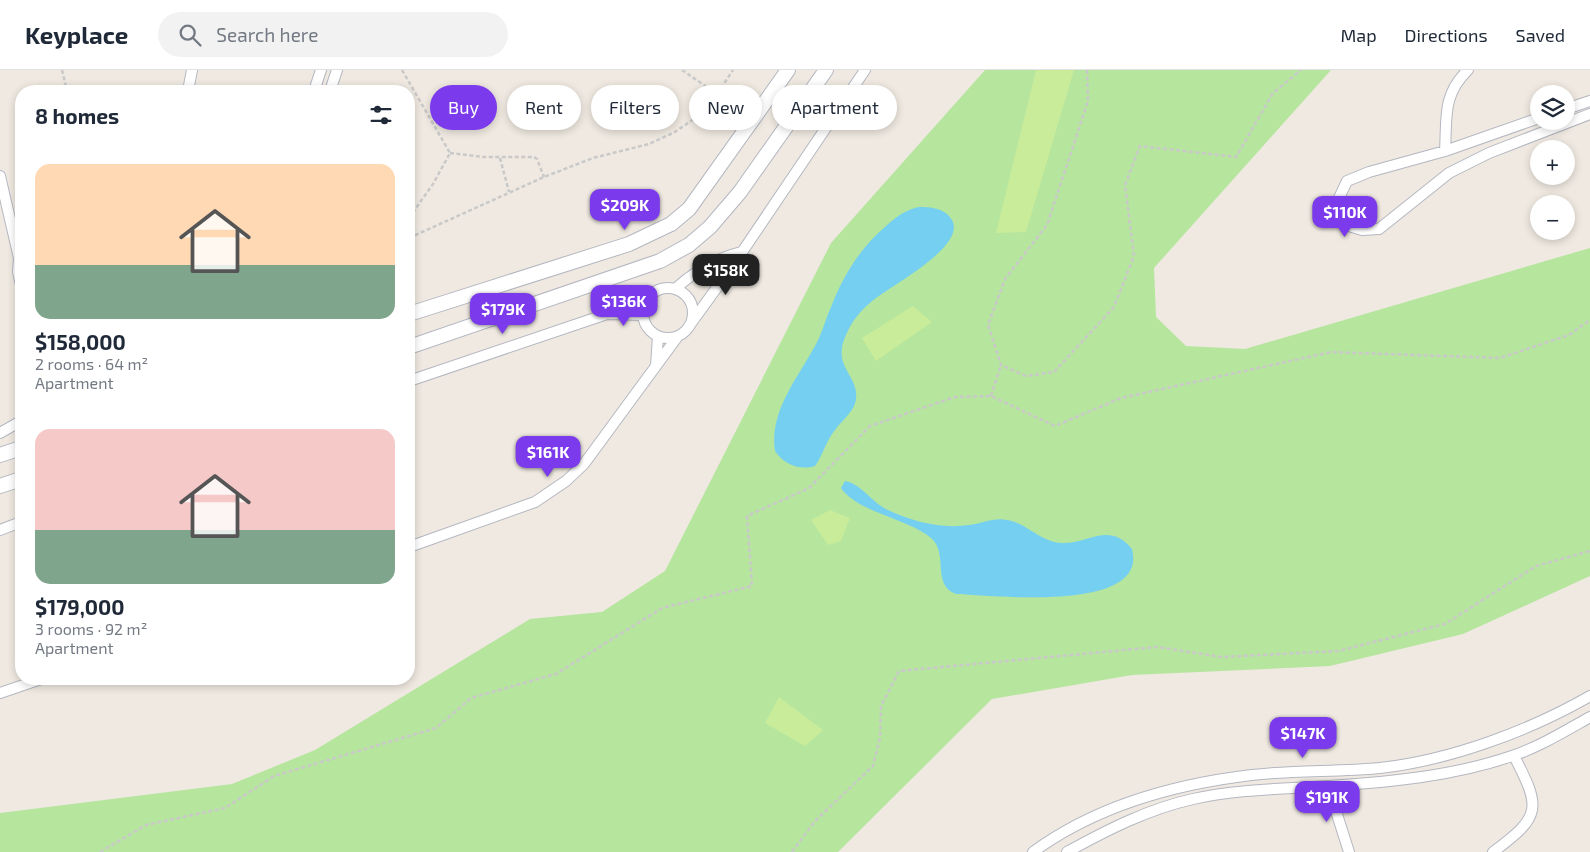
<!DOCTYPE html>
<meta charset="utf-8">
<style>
:root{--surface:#fff;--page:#f2f2f3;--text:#1f2937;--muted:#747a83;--line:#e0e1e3;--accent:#7c3aed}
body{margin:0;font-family:"Exo 2",sans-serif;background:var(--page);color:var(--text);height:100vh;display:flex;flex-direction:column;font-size:19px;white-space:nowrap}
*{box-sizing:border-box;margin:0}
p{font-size:16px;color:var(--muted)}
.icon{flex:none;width:28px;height:28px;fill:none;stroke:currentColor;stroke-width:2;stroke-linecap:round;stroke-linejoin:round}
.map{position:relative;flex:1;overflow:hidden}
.drawer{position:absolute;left:15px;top:15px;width:400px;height:600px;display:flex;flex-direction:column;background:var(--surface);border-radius:20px;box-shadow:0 2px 8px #0003}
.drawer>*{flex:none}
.hud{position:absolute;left:430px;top:15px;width:475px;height:45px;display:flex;gap:10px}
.tools{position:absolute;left:1530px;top:15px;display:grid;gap:10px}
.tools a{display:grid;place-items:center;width:45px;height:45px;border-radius:50%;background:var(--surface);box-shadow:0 2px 8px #0003;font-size:25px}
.price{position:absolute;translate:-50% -42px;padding:0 11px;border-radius:10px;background:var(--accent);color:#fff;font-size:16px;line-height:32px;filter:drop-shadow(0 1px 2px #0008)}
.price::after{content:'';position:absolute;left:50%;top:30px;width:15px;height:11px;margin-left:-8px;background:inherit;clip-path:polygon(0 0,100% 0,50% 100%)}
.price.on{background:#222;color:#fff}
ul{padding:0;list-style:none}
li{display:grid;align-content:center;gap:10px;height:265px;padding:0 20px}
li span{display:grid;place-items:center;height:155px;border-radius:15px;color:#555}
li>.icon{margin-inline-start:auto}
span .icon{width:90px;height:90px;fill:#fffc;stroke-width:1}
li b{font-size:21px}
h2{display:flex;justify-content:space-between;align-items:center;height:60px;padding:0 20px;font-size:21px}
.tag{padding:0 18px;border-radius:22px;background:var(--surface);box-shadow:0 2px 8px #0003;font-size:18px;line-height:45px}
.tag.on{background:var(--accent);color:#fff}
header{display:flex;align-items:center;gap:30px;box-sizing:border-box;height:70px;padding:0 25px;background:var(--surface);border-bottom:1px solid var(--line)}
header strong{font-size:24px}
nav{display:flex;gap:28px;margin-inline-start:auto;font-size:18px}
.search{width:350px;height:45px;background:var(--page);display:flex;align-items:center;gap:12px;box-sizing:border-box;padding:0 18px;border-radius:28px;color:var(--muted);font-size:19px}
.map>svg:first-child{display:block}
.green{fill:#b6e59e}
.pitch{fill:#c9ec9a}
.water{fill:#75cff0}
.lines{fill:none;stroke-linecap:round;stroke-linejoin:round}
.street-casing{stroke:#b4b7c1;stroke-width:12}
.secondary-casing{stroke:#b4b7c1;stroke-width:16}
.path{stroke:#c9c9c9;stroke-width:2.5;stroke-dasharray:4 2.5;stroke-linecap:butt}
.street{stroke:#fff;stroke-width:10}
.secondary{stroke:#fff;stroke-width:14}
</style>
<header>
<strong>Keyplace</strong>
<div class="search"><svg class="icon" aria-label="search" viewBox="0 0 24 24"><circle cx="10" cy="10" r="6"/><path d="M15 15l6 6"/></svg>Search here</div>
<nav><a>Map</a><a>Directions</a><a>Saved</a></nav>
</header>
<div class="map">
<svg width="1590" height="782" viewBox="0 0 1590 782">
<rect width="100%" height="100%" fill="#efe9e1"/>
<path class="green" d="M985,0H1331L1154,198L1156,247L1186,276L1245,279L1590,178V506L1463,564L1330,596L1132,605L992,629L838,782H0V743L232,714L315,680L530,549L602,542L665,501L831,173Z"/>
<path class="pitch" d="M1036,0H1074L1026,162L996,163Z
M913,236L932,252L876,291L862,268Z
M830,440L850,448L841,471L828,475L811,450Z
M779,627L823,660L805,676L765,653Z"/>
<path class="water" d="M919,137C931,137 945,138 952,150C967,177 888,217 871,232C860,241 852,251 846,265C831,297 859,305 856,329C855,341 842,350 835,360C826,371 823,385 815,396C800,401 783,394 775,381C769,342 797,309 815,276C822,264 825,250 831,237C843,206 860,178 886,156C896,147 905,140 919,137Z
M845,411C862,414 872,433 888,440C913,452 942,459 969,455C981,454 994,447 1007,450C1027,453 1040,472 1062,473C1089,474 1109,451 1132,479C1149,544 989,525 956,524C931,515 949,483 931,468C909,449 857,442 841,418Z"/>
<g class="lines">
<g class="street-casing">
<path id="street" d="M188,21L192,0
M314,21L321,0
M330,21L337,0
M1566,39L1590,31
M1539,48L1445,81L1369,102L1347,111L1339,128L1343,148L1352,157L1362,160L1379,159L1449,103L1489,83L1590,44
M1445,81C1447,48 1442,25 1468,0
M0,106L19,188L18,202L21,215
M643 243a25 25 0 1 1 50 0a25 25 0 1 1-50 0Z
M675,219C694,202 716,188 741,182
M607,244L643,245
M689,256L734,194L865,0
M656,296L658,266
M409,311L607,244L619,235L650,225
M0,363L21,351
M0,460L21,452
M409,477L535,432L566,411L584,394L678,266
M0,623L41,609
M1328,716L1349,782
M1033,782C1096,736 1175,714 1252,705C1294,700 1338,702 1380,698C1451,690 1529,661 1590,626
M1067,782C1107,760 1148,739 1193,729C1238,719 1283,719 1329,716C1390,712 1454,706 1512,686C1539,677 1565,661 1590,647
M1493,782C1542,746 1541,738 1514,686"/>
</g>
<g class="secondary-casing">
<path id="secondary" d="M409,244L629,174L671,154L689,139L788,0
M409,277L660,191L689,175L710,157L740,122L826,0
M0,385L21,378
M0,416L21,409"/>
</g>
<path class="path" d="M62,0L67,21
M402,0L450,83
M682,0L717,24
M1087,0L1088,31L1047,155L1005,209L988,255L1001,295L1026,306L1054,302L1114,237L1134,186L1125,115L1140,76L1236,87L1273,23L1301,0
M450,83L483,87H534L537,89L544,107
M500,88L509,122
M409,148L433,114L450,83
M409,168L544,107L593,88L649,74L675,62L698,46L717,24L733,0
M991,326L1001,295
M100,782L146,755L225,738L274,706L436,658L471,628L556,604L662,538L752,516L747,446L809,418L870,356L955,327L991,326L1055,356L1121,328L1331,282L1500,288L1569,265L1590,250
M792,782L815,751L873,696L880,668L881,636L899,601L1157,577L1222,587L1338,581L1445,554L1536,496L1590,481"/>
<use href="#street" class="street"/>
<use href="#secondary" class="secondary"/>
</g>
</svg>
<div class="tools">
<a><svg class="icon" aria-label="layers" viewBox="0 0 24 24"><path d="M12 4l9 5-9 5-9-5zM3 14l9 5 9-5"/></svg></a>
<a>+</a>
<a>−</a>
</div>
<b class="price" style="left:625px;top:161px">$209K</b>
<b class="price" style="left:1345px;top:168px">$110K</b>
<b class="price on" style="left:726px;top:226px">$158K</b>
<b class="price" style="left:624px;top:257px">$136K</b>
<b class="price" style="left:503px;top:265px">$179K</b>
<b class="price" style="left:548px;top:408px">$161K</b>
<b class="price" style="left:1303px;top:689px">$147K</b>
<b class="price" style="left:1327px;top:753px">$191K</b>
<div class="hud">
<a class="tag on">Buy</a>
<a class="tag">Rent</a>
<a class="tag">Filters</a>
<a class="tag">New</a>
<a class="tag">Apartment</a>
</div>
<section class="drawer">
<h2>8 homes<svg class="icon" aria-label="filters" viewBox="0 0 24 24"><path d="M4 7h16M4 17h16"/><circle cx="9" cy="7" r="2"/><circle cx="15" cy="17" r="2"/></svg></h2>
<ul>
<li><span style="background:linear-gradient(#ffd9b3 65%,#7fa58c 0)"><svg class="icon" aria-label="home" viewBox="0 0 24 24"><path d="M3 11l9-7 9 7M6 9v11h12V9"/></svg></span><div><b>$158,000</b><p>2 rooms · 64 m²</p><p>Apartment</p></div></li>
<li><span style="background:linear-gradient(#f6c9c9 65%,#7fa58c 0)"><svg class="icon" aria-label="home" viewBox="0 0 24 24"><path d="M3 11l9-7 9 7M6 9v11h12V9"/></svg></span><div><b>$179,000</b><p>3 rooms · 92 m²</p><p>Apartment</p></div></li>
</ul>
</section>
</div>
